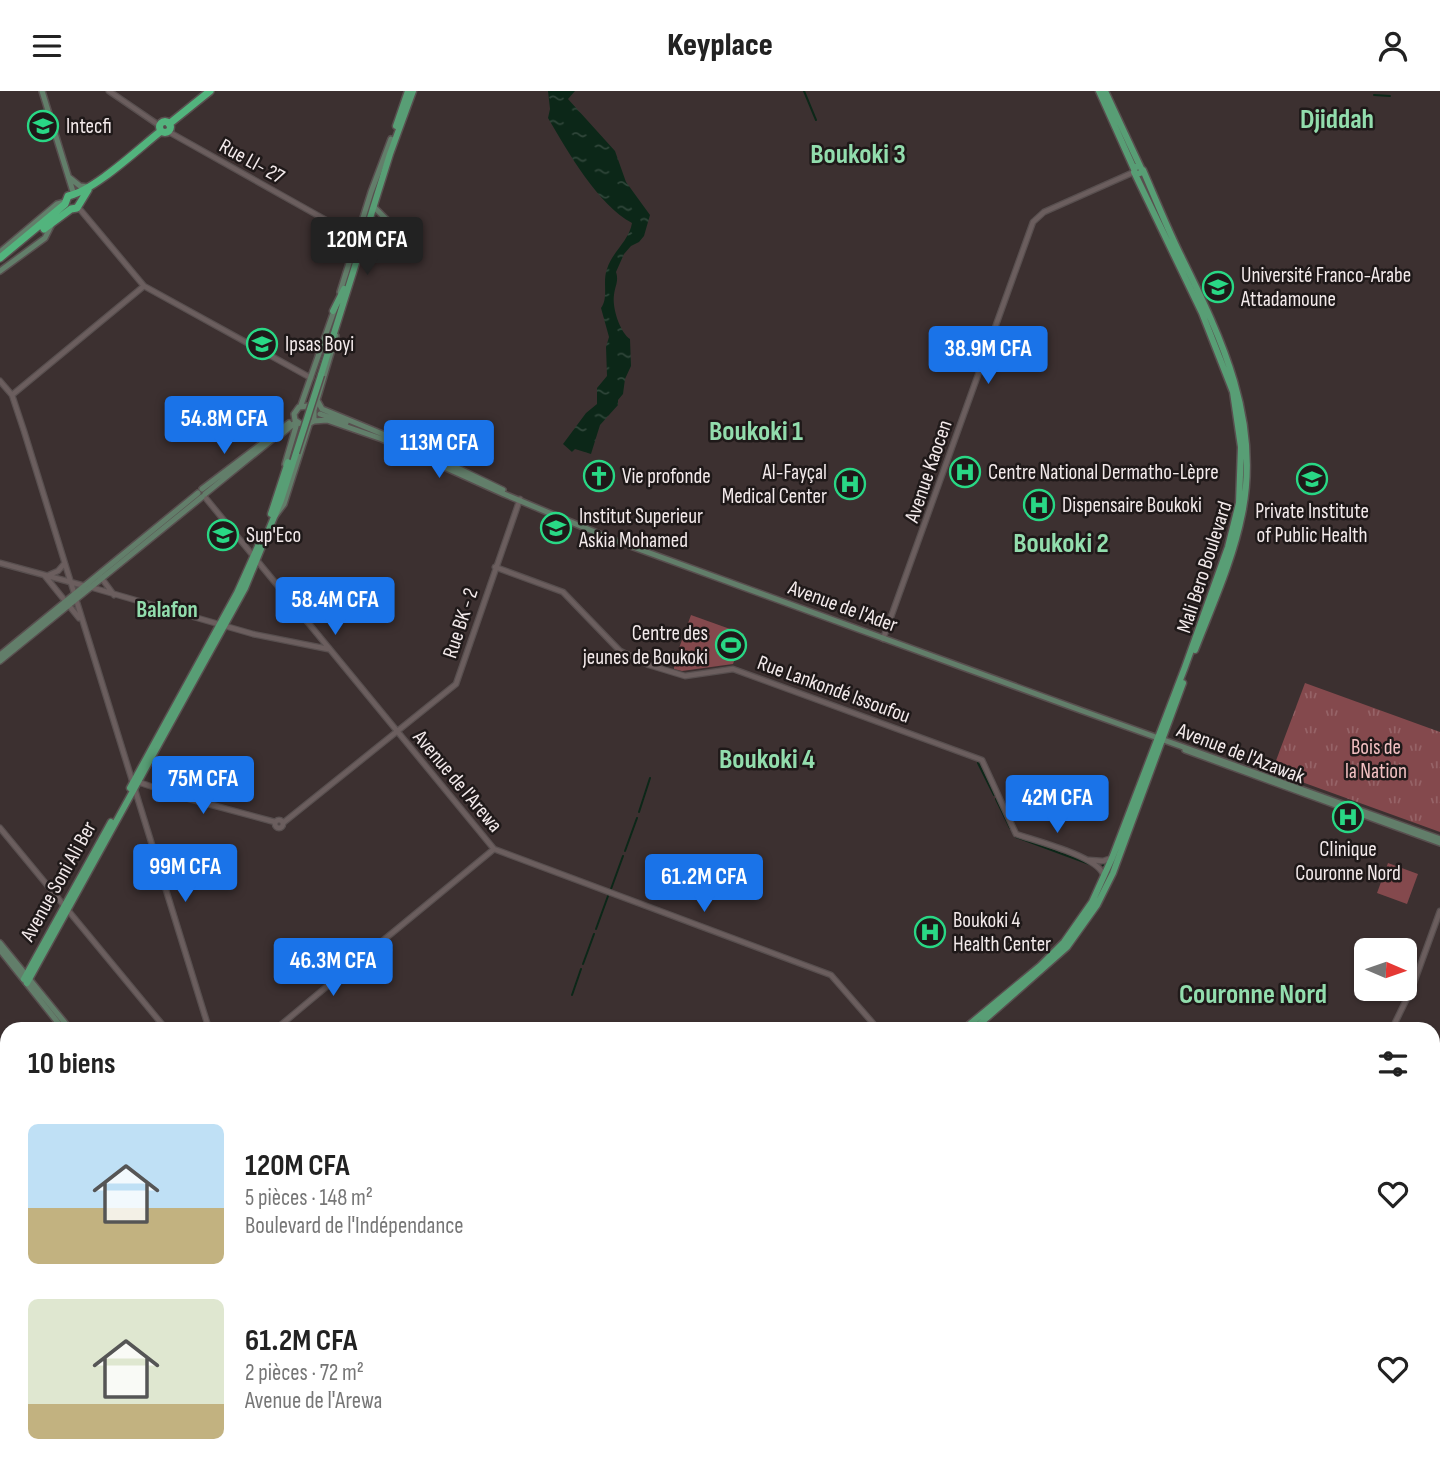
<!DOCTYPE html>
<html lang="fr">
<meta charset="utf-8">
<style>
:root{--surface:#fff;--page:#f2f2f2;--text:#222;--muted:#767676;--accent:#1a73e8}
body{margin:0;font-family:"Sofia Sans Condensed",sans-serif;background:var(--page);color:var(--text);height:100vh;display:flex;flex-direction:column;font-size:26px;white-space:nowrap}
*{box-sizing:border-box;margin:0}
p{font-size:23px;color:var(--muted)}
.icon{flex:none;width:38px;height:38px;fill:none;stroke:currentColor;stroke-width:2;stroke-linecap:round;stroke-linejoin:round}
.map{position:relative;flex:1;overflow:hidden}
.drawer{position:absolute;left:0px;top:931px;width:1440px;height:450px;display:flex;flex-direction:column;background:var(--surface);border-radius:21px 21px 0 0;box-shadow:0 2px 5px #0004}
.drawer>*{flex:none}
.needle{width:46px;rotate:92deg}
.buttons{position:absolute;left:1354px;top:847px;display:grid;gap:14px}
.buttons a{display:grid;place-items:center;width:63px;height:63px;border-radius:10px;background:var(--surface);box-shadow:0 2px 5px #0004;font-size:35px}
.price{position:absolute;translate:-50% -60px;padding:0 16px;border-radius:7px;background:var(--accent);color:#fff;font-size:23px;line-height:46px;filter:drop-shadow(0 2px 4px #0008)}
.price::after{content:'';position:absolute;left:50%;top:42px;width:21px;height:16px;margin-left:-10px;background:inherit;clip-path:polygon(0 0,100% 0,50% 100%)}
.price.on{background:#222;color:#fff}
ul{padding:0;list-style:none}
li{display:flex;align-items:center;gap:21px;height:175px;padding:0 28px}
li span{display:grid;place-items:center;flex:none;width:196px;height:140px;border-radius:10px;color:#555}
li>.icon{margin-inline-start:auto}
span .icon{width:84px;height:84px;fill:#fffc;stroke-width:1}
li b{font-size:30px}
h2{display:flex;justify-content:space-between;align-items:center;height:84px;padding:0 28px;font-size:30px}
header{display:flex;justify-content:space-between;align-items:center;height:91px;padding:0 28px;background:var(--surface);font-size:32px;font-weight:800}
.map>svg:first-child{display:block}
.park{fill:url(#park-tufts)}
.garden{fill:#84494d}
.water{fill:url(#water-ripples)}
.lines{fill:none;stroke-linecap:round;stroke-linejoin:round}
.stream{stroke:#0c2718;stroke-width:2}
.tertiary-casing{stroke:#584f4f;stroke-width:7}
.secondary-casing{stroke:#584f4f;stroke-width:8}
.primary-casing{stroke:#584f4f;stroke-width:9}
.trunk-casing{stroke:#584f4f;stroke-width:10}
.tertiary{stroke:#6b5e5e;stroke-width:4.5}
.secondary{stroke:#627e6a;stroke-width:5}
.primary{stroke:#589e75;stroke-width:6}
.trunk{stroke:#52b47d;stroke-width:7}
.primary-bridge-casing{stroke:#584f4f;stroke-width:9;stroke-linecap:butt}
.primary-bridge{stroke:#589e75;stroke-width:6}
.labels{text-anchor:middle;stroke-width:5;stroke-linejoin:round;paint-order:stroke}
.poi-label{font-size:21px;fill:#f3eaeb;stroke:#1f1919;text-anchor:start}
.street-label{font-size:21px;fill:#f3eaeb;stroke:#1f1919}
.park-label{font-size:21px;fill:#f2c0c2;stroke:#1f1919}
.neighbourhood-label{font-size:23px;font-weight:bold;fill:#92ddad;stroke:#1f1919}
.district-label{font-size:28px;font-weight:bold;fill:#92ddad;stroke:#1f1919}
</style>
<header><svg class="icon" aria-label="menu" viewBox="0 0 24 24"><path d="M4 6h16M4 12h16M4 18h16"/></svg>Keyplace<svg class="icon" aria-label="person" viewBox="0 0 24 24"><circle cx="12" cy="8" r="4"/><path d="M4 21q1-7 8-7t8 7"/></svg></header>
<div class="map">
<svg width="1440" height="1380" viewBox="0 0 1440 1380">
<defs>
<pattern id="park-tufts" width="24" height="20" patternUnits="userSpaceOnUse" patternTransform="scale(1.75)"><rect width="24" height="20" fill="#84494d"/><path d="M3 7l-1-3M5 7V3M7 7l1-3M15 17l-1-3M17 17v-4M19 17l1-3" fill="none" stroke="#966367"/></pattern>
<pattern id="water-ripples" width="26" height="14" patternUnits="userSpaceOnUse" patternTransform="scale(1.75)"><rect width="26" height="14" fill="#0c2718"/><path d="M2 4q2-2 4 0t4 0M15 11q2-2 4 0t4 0" fill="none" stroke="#30463a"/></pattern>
</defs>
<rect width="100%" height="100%" fill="#3c3030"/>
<path class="park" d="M1305,592L1440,641V741L1277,682L1274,675Z"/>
<path class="garden" d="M691,524L744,543L733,573L682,580L674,578V571Z
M1388,772L1418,783L1407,813L1377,802Z"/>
<path class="water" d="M548,0H575L568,8L615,60L626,91L650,124L644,145L639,151L631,155L624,163L616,181C619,190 615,195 614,204C612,217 620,241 630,248L631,275L625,288L623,303L618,309V314L600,334L591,363L575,358L572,361L563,353L586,322L597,313V297L607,285L606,256L609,246L601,217C609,206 602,191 607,178C612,161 629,150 632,132C598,114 568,61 548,27L550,18Z"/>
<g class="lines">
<path class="stream" d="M804,0L816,29
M1374,4L1390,5
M978,672L994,704
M996,708L1010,737
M639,721L650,687
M1016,746L1092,774
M625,760L637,727
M1103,774H1105
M611,798L623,765
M596,838L608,805
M583,873L594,843
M572,904L581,878"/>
<g class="tertiary-casing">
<path id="tertiary" d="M109,0L160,35
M169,41L358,147
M78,116L144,195L311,287
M0,290L12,304L24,340L209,938
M12,304L144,195
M204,405L494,758L831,884L878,938
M0,472L85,495
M495,476L563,501L620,560L649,574L685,585L733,578L982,669L1016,743C1036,750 1096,765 1103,783
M49,484L58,480L64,473
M45,485L79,527
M100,485L114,504
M90,496L253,543L328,558
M883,548L1033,131L1044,121L1134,81
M135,690L186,707L275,731
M275 733a4 4 0 1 1 8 0a4 4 0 1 1-8 0Z
M283,732L456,593L520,408
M0,737L166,938
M1089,769L1103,770L1112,767
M386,847L385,854L389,859
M377,851L380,854L377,857L374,854Z
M380,852L494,758
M276,938L374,856
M1392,938L1412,897L1440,820
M0,1243L7,1237
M1230,1374L1235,1380
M904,1380L931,1374"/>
</g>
<g class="secondary-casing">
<path id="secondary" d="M42,0L74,104
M70,87L80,95L88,96
M375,117L387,129
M0,161L57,113L65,111
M0,180L45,147L53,131
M340,201L371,101L391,48
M317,309L322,318L414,356L503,399
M301,314L335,217
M314,319L308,315L299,316L294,323L295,329L304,335L314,330V319L336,245
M320,323L346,332
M314,330L327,329L382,348L504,403L614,449L1080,619L1440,748
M279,345L296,331
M285,373L297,332
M202,398L289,332
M205,403L279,343
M275,425L284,413L309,334
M0,564L198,402
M0,570L202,406
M1185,659L1440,752
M0,852L70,938
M0,859L63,938
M1433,1342L1440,1336
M424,1374L429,1380
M1385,1380L1393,1374"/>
</g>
<g class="primary-casing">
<path id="primary" d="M1099,0L1134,78
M1105,0L1140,75
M396,35L408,0
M1143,79C1156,109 1168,139 1182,167C1222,248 1261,330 1242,423C1233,469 1212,515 1195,559
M333,220L344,198
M321,284L390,63L413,0
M271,423L288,371
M130,697L237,502L259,453
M24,888L111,731
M27,892L245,497L281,409L296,362
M964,938L1040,875L1064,851L1092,811L1112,767L1185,576L1228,456L1239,412L1241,356L1233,301L1202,222L1134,81L1135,76L1140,75L1143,81L1137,83
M974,938L1067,856L1097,814L1113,782L1183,592
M130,1380L137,1374
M137,1380L145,1374"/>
</g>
<g class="trunk-casing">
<path id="trunk" d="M159.5 36a5.5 5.5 0 1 1 11 0a5.5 5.5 0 1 1-11 0Z
M169,33L210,0
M44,138L71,118L77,117L88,99
M0,167L65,113L68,105C94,100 138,58 161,40"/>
</g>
<use href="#tertiary" class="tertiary"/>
<use href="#secondary" class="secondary"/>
<use href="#primary" class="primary"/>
<use href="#trunk" class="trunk"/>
<g class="primary-bridge-casing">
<path id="primary-bridge" d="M296,362L321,284"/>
</g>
<use href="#primary-bridge" class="primary-bridge"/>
</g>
<defs>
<g id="university-ring" transform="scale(1.575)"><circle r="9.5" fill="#1f1919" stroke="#29d885" stroke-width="1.5"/><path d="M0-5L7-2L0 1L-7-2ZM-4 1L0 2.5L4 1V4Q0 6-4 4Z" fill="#29d885"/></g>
<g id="hospital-ring" transform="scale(1.575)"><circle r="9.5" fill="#1f1919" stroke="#29d885" stroke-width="1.5"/><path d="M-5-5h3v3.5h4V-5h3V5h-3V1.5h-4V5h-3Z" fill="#29d885"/></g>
<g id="church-ring" transform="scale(1.575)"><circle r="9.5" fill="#1f1919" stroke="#29d885" stroke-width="1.5"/><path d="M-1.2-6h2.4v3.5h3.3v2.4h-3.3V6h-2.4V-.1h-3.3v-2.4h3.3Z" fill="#29d885"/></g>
<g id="stadium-ring" transform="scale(1.575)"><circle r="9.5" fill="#1f1919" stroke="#29d885" stroke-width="1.5"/><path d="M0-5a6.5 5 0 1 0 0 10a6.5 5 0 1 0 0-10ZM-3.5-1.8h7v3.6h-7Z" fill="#29d885"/></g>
</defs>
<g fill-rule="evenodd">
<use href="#university-ring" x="43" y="35"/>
<use href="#university-ring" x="1218" y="196"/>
<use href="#university-ring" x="262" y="253"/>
<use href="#hospital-ring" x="965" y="381"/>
<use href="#church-ring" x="599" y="385"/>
<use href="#university-ring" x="1312" y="388"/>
<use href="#hospital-ring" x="850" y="393"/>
<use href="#hospital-ring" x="1039" y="414"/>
<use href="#university-ring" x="556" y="437"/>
<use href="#university-ring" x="223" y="444"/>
<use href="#stadium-ring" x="731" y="554"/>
<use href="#hospital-ring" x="1348" y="726"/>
<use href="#hospital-ring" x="930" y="841"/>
</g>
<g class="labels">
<g class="poi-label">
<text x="66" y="42">Intecfi</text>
<text x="1241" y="191">Université Franco-Arabe<tspan x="1241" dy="24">Attadamoune</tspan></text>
<text x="285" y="260">Ipsas Boyi</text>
<text x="827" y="388" text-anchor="end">Al-Fayçal<tspan x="827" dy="24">Medical Center</tspan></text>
<text x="988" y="388">Centre National Dermatho-Lèpre</text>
<text x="622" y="392">Vie profonde</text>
<text x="1062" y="421">Dispensaire Boukoki</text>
<text x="1312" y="427" text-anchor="middle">Private Institute<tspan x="1312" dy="24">of Public Health</tspan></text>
<text x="579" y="432">Institut Superieur<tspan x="579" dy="24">Askia Mohamed</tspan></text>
<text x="246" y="451">Sup'Eco</text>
<text x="708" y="549" text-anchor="end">Centre des<tspan x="708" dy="24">jeunes de Boukoki</tspan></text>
<text x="1348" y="765" text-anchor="middle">Clinique<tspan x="1348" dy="24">Couronne Nord</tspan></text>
<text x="953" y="836">Boukoki 4<tspan x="953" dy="24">Health Center</tspan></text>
</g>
<g class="street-label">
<text transform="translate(252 70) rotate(29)" y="7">Rue LI- 27</text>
<text transform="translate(928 380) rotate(-71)" y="7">Avenue Kaocen</text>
<text transform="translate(1204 476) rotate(-72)" y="7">Mali Bero Boulevard</text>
<text transform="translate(843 515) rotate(20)" y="7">Avenue de l'Ader</text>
<text transform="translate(460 532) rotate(-72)" y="7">Rue BK - 2</text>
<text transform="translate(834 598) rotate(20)" y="7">Rue Lankondé Issoufou</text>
<text transform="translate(1241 662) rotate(21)" y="7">Avenue de l'Azawak</text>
<text transform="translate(458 690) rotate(50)" y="7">Avenue de l'Arewa</text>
<text transform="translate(58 790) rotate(-61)" y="7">Avenue Soni Ali Ber</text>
</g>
<g class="park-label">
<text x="1376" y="663">Bois de<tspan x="1376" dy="24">la Nation</tspan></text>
</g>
<g class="neighbourhood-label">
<text x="167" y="526">Balafon</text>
</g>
<g class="district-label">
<text x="1337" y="37">Djiddah</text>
<text x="858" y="72">Boukoki 3</text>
<text x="756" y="349">Boukoki 1</text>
<text x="1061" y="461">Boukoki 2</text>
<text x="767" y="677">Boukoki 4</text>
<text x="1253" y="912">Couronne Nord</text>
</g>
</g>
</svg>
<div class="buttons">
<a><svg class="needle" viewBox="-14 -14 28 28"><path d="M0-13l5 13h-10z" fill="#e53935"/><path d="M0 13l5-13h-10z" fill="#767676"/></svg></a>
</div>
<b class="price on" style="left:367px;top:186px">120M CFA</b>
<b class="price" style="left:988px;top:295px">38.9M CFA</b>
<b class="price" style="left:224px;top:365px">54.8M CFA</b>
<b class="price" style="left:439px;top:389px">113M CFA</b>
<b class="price" style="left:335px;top:546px">58.4M CFA</b>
<b class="price" style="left:203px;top:725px">75M CFA</b>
<b class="price" style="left:1057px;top:744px">42M CFA</b>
<b class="price" style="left:185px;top:813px">99M CFA</b>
<b class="price" style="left:704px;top:823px">61.2M CFA</b>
<b class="price" style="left:333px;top:907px">46.3M CFA</b>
<section class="drawer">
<h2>10 biens<svg class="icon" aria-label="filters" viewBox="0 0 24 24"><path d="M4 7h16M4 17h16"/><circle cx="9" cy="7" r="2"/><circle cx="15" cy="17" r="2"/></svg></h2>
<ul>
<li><span style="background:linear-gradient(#bfe0f5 60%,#c2b280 0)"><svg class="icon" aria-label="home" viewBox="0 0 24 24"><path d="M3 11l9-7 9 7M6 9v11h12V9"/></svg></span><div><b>120M CFA</b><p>5 pièces · 148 m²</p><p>Boulevard de l'Indépendance</p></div><svg class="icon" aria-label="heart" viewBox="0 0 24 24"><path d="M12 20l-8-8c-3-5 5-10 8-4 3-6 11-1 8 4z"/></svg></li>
<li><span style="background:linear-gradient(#dfe7d0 75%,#c2b280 0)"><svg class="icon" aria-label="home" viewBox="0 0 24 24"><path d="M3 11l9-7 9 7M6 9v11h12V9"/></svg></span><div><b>61.2M CFA</b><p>2 pièces · 72 m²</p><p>Avenue de l'Arewa</p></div><svg class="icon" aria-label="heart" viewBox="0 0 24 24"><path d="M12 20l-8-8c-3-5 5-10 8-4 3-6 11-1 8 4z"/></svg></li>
</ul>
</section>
</div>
